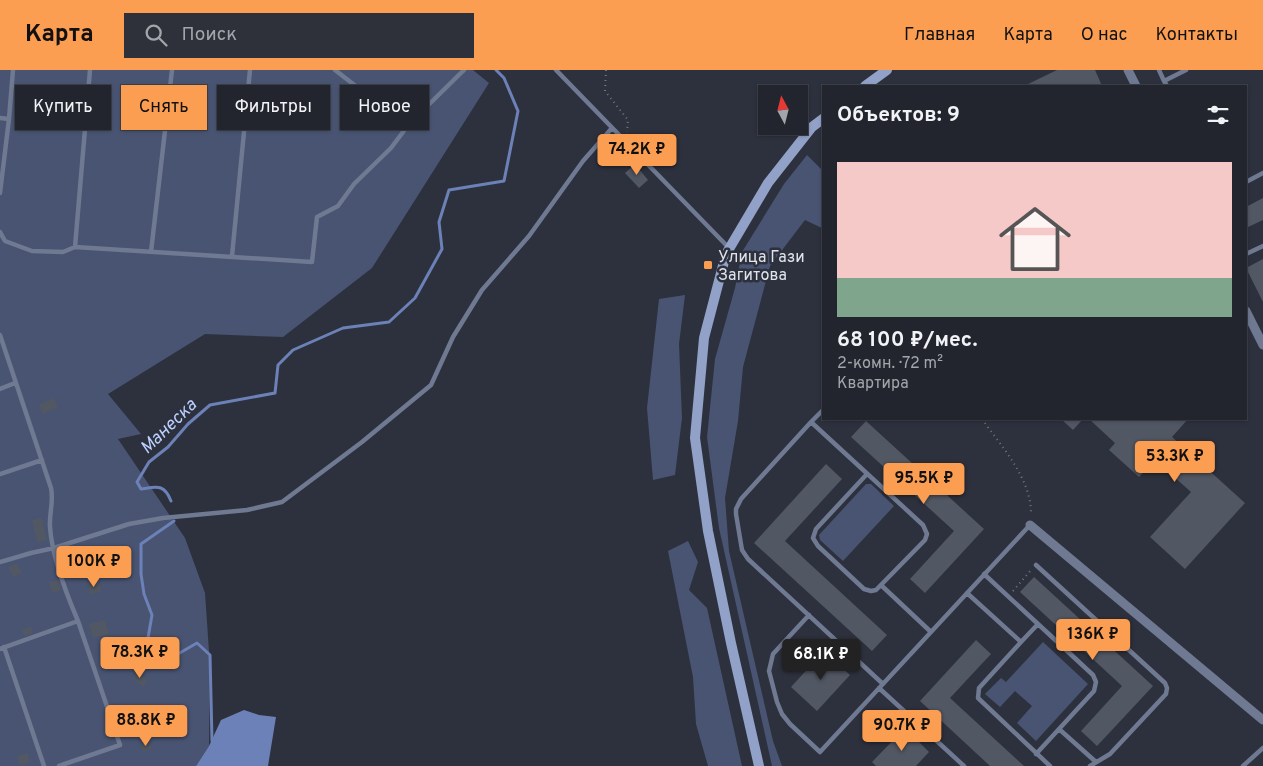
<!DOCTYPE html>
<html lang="ru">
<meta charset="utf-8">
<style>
:root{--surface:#22252e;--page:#2e313a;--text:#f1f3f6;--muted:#a2a5aa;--line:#3f424a;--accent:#fb9e52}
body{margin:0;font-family:Overpass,sans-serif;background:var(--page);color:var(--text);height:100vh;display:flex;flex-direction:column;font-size:19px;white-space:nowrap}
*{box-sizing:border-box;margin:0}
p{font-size:16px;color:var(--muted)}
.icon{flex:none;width:28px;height:28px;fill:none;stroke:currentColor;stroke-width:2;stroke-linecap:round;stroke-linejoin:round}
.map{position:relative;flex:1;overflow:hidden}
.side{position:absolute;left:822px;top:15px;width:425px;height:335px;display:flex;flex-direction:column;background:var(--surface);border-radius:0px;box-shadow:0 1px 4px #0004,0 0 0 1px var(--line)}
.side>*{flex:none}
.guide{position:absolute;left:15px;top:15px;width:475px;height:45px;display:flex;gap:10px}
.needle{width:32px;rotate:353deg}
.buttons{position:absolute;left:758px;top:15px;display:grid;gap:10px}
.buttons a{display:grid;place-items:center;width:50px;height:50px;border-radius:0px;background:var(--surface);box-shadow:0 1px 4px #0004,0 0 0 1px var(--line);font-size:25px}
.price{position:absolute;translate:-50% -42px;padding:0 11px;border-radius:5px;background:var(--accent);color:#111;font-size:16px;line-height:32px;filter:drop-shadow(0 1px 2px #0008)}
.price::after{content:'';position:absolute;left:50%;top:30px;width:15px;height:11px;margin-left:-8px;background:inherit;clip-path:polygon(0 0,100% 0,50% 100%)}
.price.selected{background:#222;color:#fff}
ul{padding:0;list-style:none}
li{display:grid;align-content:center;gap:10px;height:265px;padding:0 15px}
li+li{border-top:1px solid var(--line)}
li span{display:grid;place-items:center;height:155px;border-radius:0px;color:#555}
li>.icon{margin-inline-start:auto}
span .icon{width:90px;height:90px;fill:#fffc;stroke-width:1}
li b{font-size:21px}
h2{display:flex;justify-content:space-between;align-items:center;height:60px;padding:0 15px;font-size:21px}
.tag{padding:0 18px;border-radius:0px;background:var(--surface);box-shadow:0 1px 4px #0004,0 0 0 1px var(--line);font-size:18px;line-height:45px}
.tag.selected{background:var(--accent);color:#111}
header{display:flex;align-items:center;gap:30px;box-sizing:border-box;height:70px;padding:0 25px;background:var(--accent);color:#111}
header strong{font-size:24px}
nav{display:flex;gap:28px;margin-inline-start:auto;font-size:18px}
.search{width:350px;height:45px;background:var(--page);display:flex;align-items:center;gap:12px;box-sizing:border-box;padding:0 18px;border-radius:0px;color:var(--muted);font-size:19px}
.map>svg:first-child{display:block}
.green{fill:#485472}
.water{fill:#6c81b7}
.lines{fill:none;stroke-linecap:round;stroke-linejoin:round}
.stream{stroke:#6c81b7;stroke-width:3}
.building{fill:#515763}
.path{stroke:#747782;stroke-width:2;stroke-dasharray:1 4;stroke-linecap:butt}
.lane{stroke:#6f7991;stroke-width:4.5}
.street{stroke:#6f7991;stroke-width:9}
.secondary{stroke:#91a1c7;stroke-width:10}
.poi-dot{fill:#fb9e52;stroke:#2d313d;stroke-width:2}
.labels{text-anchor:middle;stroke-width:5;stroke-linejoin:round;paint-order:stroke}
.poi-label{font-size:16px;fill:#e0e3ea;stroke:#2d313d;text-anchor:start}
.water-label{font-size:18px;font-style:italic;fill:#bcd0ff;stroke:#2d313d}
</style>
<header>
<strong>Карта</strong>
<div class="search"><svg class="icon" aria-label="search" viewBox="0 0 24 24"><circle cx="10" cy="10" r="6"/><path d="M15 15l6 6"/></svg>Поиск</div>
<nav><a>Главная</a><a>Карта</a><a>О нас</a><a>Контакты</a></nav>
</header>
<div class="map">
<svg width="1263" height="696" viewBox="0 0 1263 696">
<rect width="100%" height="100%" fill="#2d313d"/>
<path class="green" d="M0,0H473L489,13L372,198L283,267L205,264L108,324L141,364L118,369L185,468L205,523L210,596L209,676L196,696H0Z
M807,85L824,102V159L805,150L770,196L743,297L738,351L725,428L729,481L773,671L782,696H772L719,458L707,367L715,289L735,218L742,182L784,114Z
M685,225L679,274L682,348L675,405L653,410L647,338L659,229Z
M866,414H871L894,436L843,491L820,470L819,465Z
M688,471L698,492L689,520L707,538L742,696H708L696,654L693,607L668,481Z
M1043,572L1088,614L1036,671L1017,653L1032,636L1015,621L1000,637L985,624L1001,608L1006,612Z"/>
<path class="water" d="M244,640L259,645L276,647L268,696H196L209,676L221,650Z"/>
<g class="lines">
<path class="stream" d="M171,431C164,413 156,417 141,419L137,412L149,392L168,377L188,354L210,335L275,323L278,295L293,280L343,258L389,252L415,228L442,179L439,152L449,120L504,111L518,41L504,8L496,0
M174,451L141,474V504L144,524L152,545L148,568L154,587L171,588L197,573L210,585L212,671"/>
</g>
<path class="building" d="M1057,0H1095L1102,16H1024Z
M635,94L648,110L639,118L625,103Z
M1263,128V150L1246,158V137Z
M1263,189V232L1246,198Z
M54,328L58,338L42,344L39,334Z
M1061,349H1083L1073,360Z
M1089,349H1188L1172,367L1245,433L1185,499L1150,467L1191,422L1155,390L1139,407L1109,380L1115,373Z
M866,351L984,459L925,523L910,509L954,461L851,367Z
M826,394L842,409L785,471L887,565L872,581L754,473Z
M42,448L47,470L37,472L32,450Z
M115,477L119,491L107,494L103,480Z
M17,493L22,503L13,507L8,497Z
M1034,507L1153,616L1097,676L1081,661L1122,616L1020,522Z
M58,510L61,520L52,523L49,512Z
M99,511L101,522L90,524L88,513Z
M105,550L109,564L93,568L89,554Z
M31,556L33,563L24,566L22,560Z
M976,570L991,584L950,628L1024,696H990L920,631Z
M824,581L850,605L817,641L791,617Z
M137,602L148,610L143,617L132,608Z
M164,645V653L155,654L154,646Z
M905,658L929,682L916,696H876L872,692Z
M150,672L152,679L143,682L140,674Z
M28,683L30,692L20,696L17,686Z"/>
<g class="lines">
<path class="path" d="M606,0L605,21L628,50L627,62
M982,349C1001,376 1032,409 1031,445
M1013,521L1031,500"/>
<path class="lane" d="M90,0L75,177L312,192L317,147L338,136L354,114L391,78L409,54
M335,0L375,31L409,54L464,0
M556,0L729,178
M1159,0L1164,11
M1167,16L1164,11L1186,0
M0,48L9,49
M1246,112L1263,103
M0,123L9,49L13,0
M0,162L5,171L32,181L63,182L75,177
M151,182L172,0
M1246,184L1263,176
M232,186L250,0
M0,265L51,418C54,431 49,443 50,457C52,487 66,523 78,551L0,579
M0,319L15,313
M811,352L824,339
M0,404L42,390
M867,404L816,459L813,468L818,476L864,519L871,521L876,520L925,470L927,464L923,455L811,352L741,429L736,439V444L742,480L748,489L883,614
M0,492L31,483L54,478L129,454L163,448L247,440L282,432L362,372L431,315L453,267L482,220L529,166L583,91L612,58
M1036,495L1165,613L1167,618L1166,624L1110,684L1090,696
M984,504L1038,554L1021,572
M882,516L931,562
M967,523L1021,572L979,618L978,628L1050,696
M809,545L773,584L769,601L777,632L782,644L790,654L820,682L1030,455
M4,577L44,696
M879,618L964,696
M1059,659L1096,692
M1036,684L1094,621L1096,612L1093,605L1038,554
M59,696L120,675L78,551
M1243,696L1263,678"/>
<path class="street" d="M1128,0L1136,16
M1246,241L1263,275
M1030,455L1263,650"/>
<path class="secondary" d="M865,16L887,0
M759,696L731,573L708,461L695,368L704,268L726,184L768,113L812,57L824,48"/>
</g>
<rect class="poi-dot" x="703" y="190" width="10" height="10" rx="2.5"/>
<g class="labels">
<g class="poi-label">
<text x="718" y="192">Улица Гази<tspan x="718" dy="18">Загитова</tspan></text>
</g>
<g class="water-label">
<text transform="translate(168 356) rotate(-44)" y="6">Манеска</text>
</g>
</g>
</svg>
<div class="buttons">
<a><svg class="needle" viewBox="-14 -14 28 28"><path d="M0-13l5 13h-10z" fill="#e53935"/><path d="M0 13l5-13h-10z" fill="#a2a5aa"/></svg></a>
</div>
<b class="price" style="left:637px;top:106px">74.2K ₽</b>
<b class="price" style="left:1175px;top:413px">53.3K ₽</b>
<b class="price" style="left:924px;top:435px">95.5K ₽</b>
<b class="price" style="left:94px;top:518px">100K ₽</b>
<b class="price" style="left:1093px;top:591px">136K ₽</b>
<b class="price" style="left:140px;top:609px">78.3K ₽</b>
<b class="price selected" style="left:821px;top:611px">68.1K ₽</b>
<b class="price" style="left:146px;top:677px">88.8K ₽</b>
<b class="price" style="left:902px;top:682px">90.7K ₽</b>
<div class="guide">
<a class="tag">Купить</a>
<a class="tag selected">Снять</a>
<a class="tag">Фильтры</a>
<a class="tag">Новое</a>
</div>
<section class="side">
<h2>Объектов: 9<svg class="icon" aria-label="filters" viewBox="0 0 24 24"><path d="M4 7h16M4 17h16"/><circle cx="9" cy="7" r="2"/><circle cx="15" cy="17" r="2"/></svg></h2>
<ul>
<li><span style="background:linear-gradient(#f6c9c9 75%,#7fa58c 0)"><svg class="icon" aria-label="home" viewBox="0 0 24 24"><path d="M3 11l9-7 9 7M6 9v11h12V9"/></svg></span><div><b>68 100 ₽/мес.</b><p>2-комн. · 72 m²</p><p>Квартира</p></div></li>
</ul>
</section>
</div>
